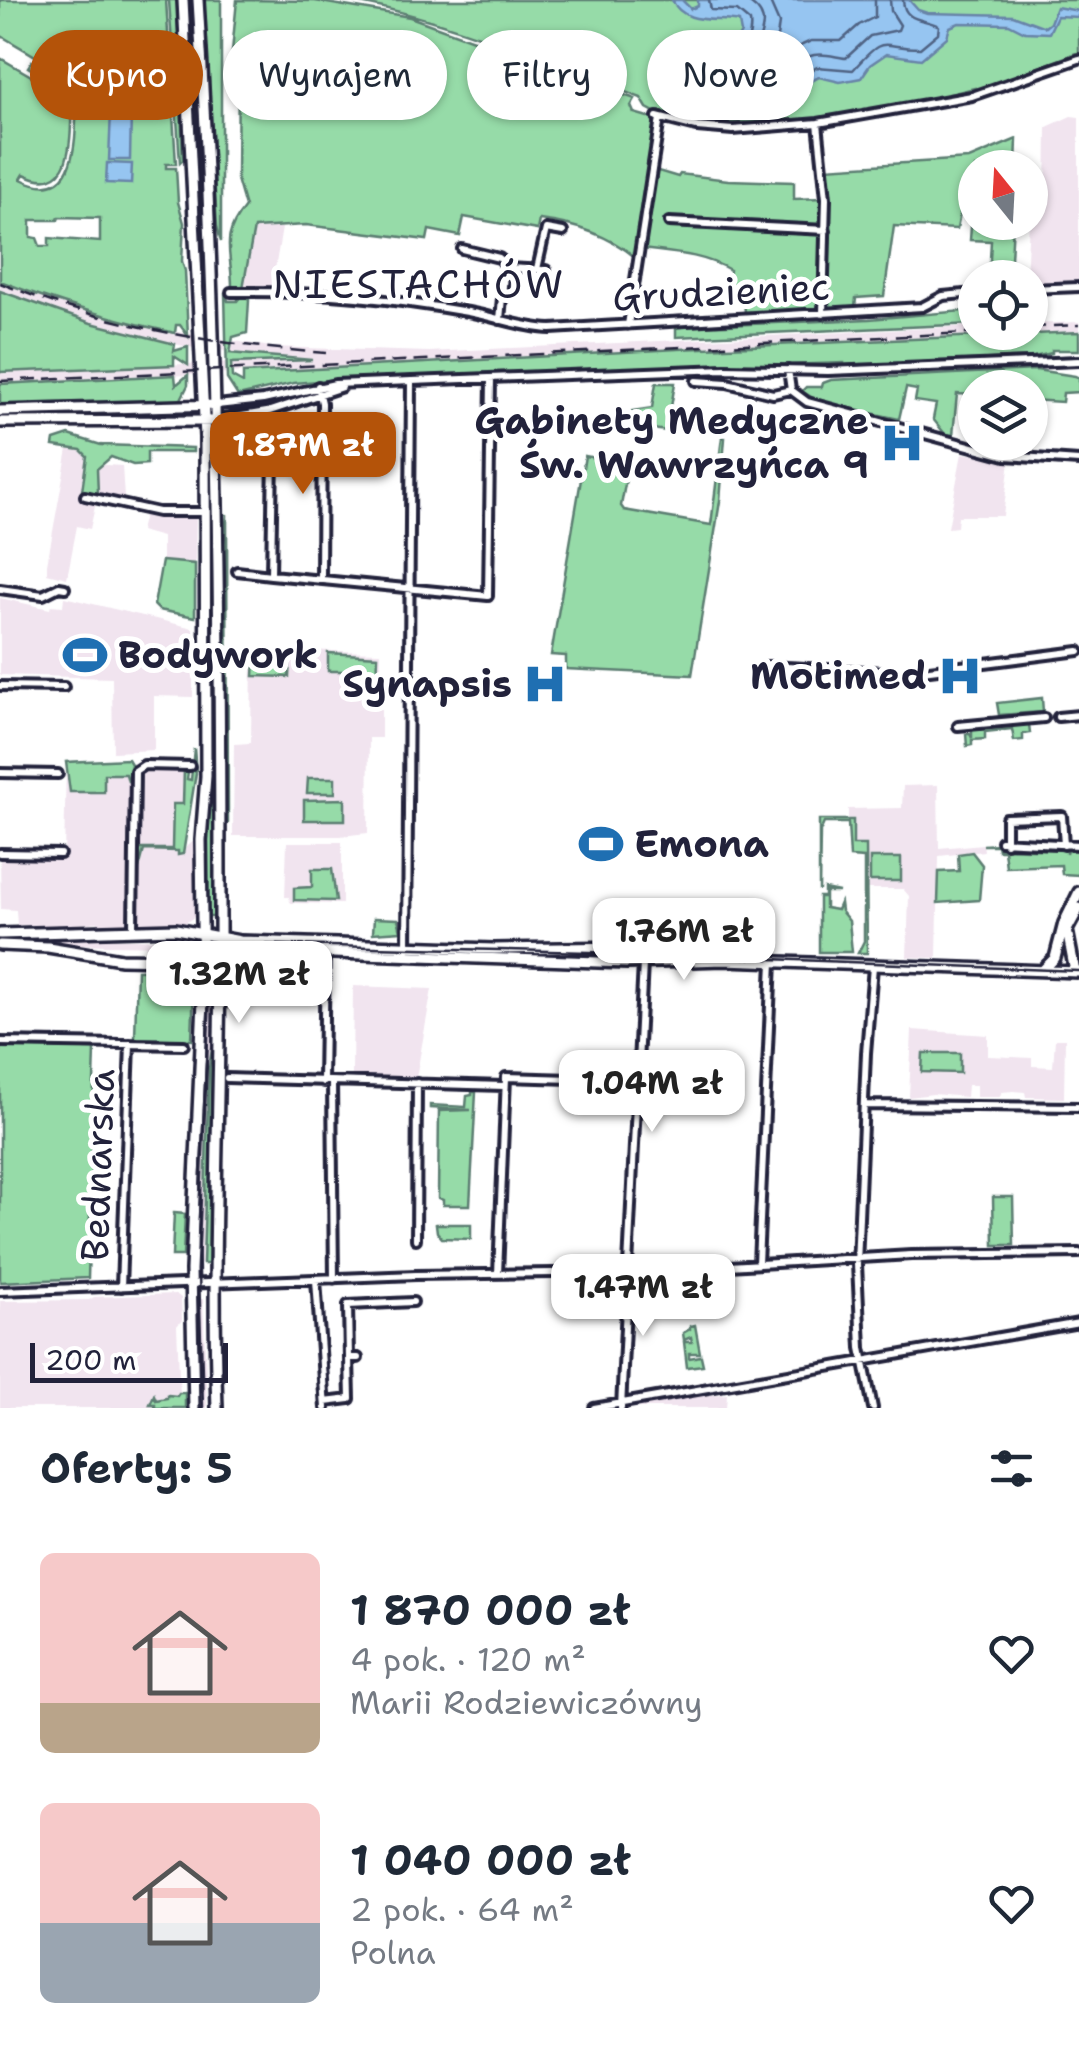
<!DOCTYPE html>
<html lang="pl">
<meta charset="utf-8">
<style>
:root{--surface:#fff;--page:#f6f6f7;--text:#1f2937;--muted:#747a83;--accent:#b45309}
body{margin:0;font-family:"Shantell Sans",sans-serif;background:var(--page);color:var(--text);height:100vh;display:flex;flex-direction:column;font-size:38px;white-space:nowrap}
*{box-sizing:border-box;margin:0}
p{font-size:32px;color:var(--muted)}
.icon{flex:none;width:55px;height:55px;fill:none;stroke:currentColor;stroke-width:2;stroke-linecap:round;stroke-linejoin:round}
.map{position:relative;height:1408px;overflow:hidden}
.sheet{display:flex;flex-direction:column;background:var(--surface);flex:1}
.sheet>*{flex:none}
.banner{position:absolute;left:30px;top:30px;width:1020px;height:90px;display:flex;gap:20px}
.needle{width:65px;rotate:342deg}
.tools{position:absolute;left:958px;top:150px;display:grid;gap:20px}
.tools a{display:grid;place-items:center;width:90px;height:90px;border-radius:50%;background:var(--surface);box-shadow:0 2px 8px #0004;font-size:50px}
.scale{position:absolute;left:30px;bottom:25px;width:198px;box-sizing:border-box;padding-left:10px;border:5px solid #22223b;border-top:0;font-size:28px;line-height:35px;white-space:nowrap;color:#22223b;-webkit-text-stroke:8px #fff;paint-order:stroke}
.price{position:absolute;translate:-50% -85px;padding:0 22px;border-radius:20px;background:#fff;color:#222;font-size:32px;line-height:65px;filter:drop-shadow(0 2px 5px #0008)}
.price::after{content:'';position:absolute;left:50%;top:60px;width:30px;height:22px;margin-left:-15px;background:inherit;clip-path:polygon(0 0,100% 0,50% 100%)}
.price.active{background:var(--accent);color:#fff}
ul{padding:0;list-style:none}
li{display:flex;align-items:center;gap:30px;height:250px;padding:0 40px}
li span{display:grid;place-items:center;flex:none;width:280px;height:200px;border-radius:15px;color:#555}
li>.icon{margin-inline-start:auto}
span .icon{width:120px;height:120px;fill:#fffc;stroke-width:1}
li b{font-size:42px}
h2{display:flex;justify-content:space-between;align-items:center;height:120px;padding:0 40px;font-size:42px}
.pill{padding:0 35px;border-radius:45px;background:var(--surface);box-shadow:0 2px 8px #0004;font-size:35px;line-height:90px}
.pill.active{background:var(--accent);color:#fff}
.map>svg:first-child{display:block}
.built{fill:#f1e4ef}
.green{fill:#96dba8;stroke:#5c7e72;stroke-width:2.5;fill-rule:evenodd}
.water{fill:#96c5f1;stroke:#6884a8;stroke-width:2.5}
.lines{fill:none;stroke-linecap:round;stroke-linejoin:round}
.shore{stroke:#506384;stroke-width:2.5}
.minor-casing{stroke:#22223b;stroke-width:14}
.tertiary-casing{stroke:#22223b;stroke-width:16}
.secondary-casing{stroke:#22223b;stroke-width:16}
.minor{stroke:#fff;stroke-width:6}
.tertiary{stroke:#fff;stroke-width:9}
.secondary{stroke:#fff;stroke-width:9}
.tram{stroke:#22223b;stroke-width:2.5}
.rail{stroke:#22223b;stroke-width:2.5;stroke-dasharray:15 8;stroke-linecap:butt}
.labels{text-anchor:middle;stroke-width:10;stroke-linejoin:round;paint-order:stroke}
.street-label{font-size:38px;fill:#22223b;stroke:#fff}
.poi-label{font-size:38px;font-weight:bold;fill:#22223b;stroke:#fff;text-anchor:end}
.neighbourhood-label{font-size:40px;letter-spacing:2.5px;fill:#22223b;stroke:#fff}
</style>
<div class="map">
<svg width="1079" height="1408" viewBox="0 0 1079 1408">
<rect width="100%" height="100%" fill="#fff"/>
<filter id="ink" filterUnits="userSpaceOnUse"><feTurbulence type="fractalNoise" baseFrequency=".01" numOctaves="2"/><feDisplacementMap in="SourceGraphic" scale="20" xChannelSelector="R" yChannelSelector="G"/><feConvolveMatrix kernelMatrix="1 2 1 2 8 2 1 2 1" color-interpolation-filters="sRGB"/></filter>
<g filter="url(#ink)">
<path class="built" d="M1071,116L1079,117V280L1030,283V278L1026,277L1030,202H1046L1047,127Z
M254,228H282L272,287L243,288Z
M0,281L93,313L147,327L271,347L429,352L975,326V332H1030V324L1079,322V332L0,384V372L300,359L188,347L117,331L0,291Z
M68,449L91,452L90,464L122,466L124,498L98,493L90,529L77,526L67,578L47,573V564Z
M962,453L1010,461L1003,516H958L957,527L948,528Z
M145,511L196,515L195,564L162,561V537L140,531Z
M64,597L193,628V697L154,696V750L113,752L112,678L0,675V598L50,609L51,605L63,606Z
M252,649L381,652V738H369L368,833L340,836H233L234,744L251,743Z
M128,759L132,768L184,769L183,804H173V850H183L195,840L194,917L182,925H102L97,922L63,926L17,925L16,910L1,909L0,856L64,857L66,762Z
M938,785L939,848L983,844L984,851L939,856L937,958L907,957L909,896L903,889H867L866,845H853V821L848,820V809L902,808L903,786Z
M287,842H342V904L290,903L289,897H285Z
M0,936L178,940H194L195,943L188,950L168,946L0,943Z
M419,948L635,952L640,959L419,954Z
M208,982H215L214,1037L209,1068L203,1264H197Z
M353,986L432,989L416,1078L352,1075Z
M912,1030L988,1035V1056L1032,1058V1066L1053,1067L1055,1039H1065L1064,1098L1026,1097L1025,1092L1013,1091L1002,1092L999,1097H976V1085H967L966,1097L933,1094L909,1097Z
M176,1294L181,1298L182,1320L177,1326L180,1398L185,1408H0V1301L89,1300L94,1297Z
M199,1299H203L207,1408H202Z
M727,1394L726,1408H629L696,1396Z"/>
<path class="green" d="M0,0H166L176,164H166V168H176L178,202L184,223L182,261L185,271L188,336L180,325H176L175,333C115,320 57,303 0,281V58L33,77L36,72L28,67L32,61C44,69 62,78 69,92C74,102 71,114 71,124C70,154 66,194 24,174L21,179C69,203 75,156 76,122C77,112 78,101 74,91C65,69 20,48 0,35ZM59,217L100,218V242L49,238V246H40L37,238L31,237V220H58Z
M169,0H177L183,160L180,163Z
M189,0H193L206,218L211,388L208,400Z
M204,0H221V242L217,226Z
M237,0L315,1L410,17L635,99L631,106L634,113L658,120L637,230L635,257C608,235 574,224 539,220L537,230L464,217L460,236L429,230L427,240L306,225L254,228L243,288L232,287C232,252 219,239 245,207L237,179L238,70L231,62Z
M343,0H1079V52L1026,72V77L979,92L975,88L946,95L947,99L796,123L793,119L761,123L758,128L757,123L710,121L659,111L658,114L647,108L641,98C543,61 447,17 343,0Z
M1017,139L1016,167L975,168V222L1013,223L1010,277H989L991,241L970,240L973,200L963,198L957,229L894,226L884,296L856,298L855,307L745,313L743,285L728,284L730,270C702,254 673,253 642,249L655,170L678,177L680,174L728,180L794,182V199L824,198L819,145H824L826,168L969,159Z
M0,291L91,323L175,344L174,351L188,347V365L174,356V365L0,372Z
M225,292L228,301H237L242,295L249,300L247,333L233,337L230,353L312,360L231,363L232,377L243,383V373L678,349L1079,332V350H1052V353L1034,357L844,366V363L331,380L294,383L238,396L227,379Z
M975,310V324L676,337V327L869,319Z
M1036,370L1075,376L1079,378V392L1063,393L1062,402L1030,400V388H975V395L957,394L953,435L945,434L933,419L936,404L915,401L917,390L906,388L899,419L819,402L802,391L806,387H822L823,383L831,380Z
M175,375L176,385L188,375V385L179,403L0,407V384Z
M656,383H675L667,431L630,426L632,411L652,408Z
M180,411V415L0,418V415Z
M69,435L101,445L193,448V452H147V464L133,465L111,457L97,469L98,493L82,491L87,456L81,450L53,446L54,440Z
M722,437L725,438L720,501L692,675L566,669V656L551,655L585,456L606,460L605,469L627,473L621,506L624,510L711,525Z
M209,438H212L214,917H208Z
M227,514L228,823L226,825L224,543Z
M162,561L195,564V617L159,610L154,605Z
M328,653L378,656L377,682H362V671H328Z
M255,658L290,659L289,677L254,676Z
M1042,698L1043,712L999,715L997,703Z
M1029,724L1030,733L1023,734V740L1014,741L1012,729L985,732V739L972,740V745L967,746L966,734H970L972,738V728Z
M194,748L196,773L183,854L178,855V851L144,850L139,869V849H172L173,804H183L184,768L188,772L187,779L191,780Z
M128,759L131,764L128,782L126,774H104V792H70L66,762Z
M308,778H335V793H307Z
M345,799V820H304V800Z
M819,820H853V845H866L867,953H858L864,941V858L850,857L848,823H824L820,832L819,891Z
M998,844L999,848L1066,850V854L1067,850H1079V875L1062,874L1061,865L1006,867L1004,850H998L997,845H983Z
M972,852L982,865L979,900L938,903L939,872L959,871L958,854Z
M870,858H901V881H870Z
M312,869H332L336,901L294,900V888L312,887Z
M824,889L839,892H825V908L837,910L840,903L841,911L849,921L852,952H819V897H824Z
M374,918L398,919L401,931L373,933Z
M137,970L180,969L194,982L192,1040L135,1038Z
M214,1037L209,1264H203L209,1068Z
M0,1047L95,1049L88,1278L0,1282Z
M923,1053H960V1073L922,1072Z
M472,1092H476L470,1205H443V1200L438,1198L439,1111L471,1110L430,1108V1105L466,1107L467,1096L472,1095Z
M993,1197H1013L1014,1245H994Z
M174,1213L185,1214L183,1256H172Z
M436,1224H471V1239L442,1238L437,1232Z
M695,1325L700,1353H689V1358L701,1356L703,1365L687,1367L684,1342H692L691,1337L684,1340L683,1333L690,1329V1326Z
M179,1393H185V1408H155V1404H150L154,1395L156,1400L167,1398V1395L177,1396Z"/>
<path class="water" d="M672,0H682L691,9L698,6V0H909L918,10L927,13L1013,15L1045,27L1050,23L1056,7L1079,11V17L1057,16L1049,33L1025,32L1009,24L959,23L950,27L947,37L921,59L886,54L870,65L861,78L840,82L819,77C810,81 806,86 798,91C780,102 747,88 734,77L733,47L741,33L739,22C716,17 684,26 672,0Z
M108,35L141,36L139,95L106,94Z
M111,111L131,112L130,160H109Z
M107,163L132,164L131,184L106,183Z"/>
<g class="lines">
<path class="shore" d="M709,0L711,10L737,11L750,22C753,40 739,52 743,72L766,82L786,85L817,67L853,70C887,32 879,48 920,48L938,33L939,26C925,18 904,23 903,0
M744,0C779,18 755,37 755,61C790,82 785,62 814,55C825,53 836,57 846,58L870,36L898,30L900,25L891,11L890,0
M769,0L779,23L775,51L780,55L811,41H841L859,25L875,17V0"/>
<g class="minor-casing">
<path id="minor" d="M657,117L697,127L733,130L818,123L972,96L1079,59
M818,123L826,198L823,314
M669,222L826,230
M462,249L499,258L505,263L500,320
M507,268L546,270
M537,269L546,229L563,232
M1030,289L1079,287
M231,292C311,291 390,298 468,312C496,317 523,328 551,329L922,307L943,296L975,293
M628,325L660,118
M788,370L791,390
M696,381L727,383L773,394L791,390L807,402L1006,456L1079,461
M318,386L322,403L321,580
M217,405L263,400L335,384L725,369L828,371L1079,361
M217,420L267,412L342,387
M273,454L271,575L488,596L491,378
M85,496L158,512H205
M237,571L271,575
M0,589L43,595L59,587L65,588
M767,666L906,673L1079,651
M0,686L64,687
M1058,717L1079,715
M958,726L1044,718
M0,773L58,774
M1001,841L1079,845
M1006,843V818L1062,816L1064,845
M0,853L60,854
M133,928L135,771L144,765L190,766
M407,950L411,381
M0,1042L184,1045
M227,1078L504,1086
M323,1082L325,952
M332,1082L334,1279
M866,1105L1079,1107
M416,1239L417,1083
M758,1263L772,962
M498,1274L506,1077L637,1081
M316,1280L325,1408
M121,1287L130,1044
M0,1291L416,1275L628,1272L911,1255L1079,1253
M349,1358L348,1305L413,1302
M325,1402L350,1399L349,1358H358
M594,1408L1079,1323
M621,1408L643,963L656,952
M873,1408L861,1348L857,1264L866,1053L873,966"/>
</g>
<g class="tertiary-casing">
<path id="tertiary" d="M0,934L176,929L240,941L494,949L627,947L716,958
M0,945L48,947L121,959L171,960L246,950L627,963L724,960L1079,972
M1043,970L1055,958L1064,923L1079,892
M1075,972L1067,930L1079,908"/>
</g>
<g class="secondary-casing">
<path id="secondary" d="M183,0L205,437L206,776L201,840L203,1001L191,1270L194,1408
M198,0C217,305 220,610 220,916C221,1080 211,1244 217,1408
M0,411L217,405
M0,422L210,421"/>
</g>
<use href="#minor" class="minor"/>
<use href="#tertiary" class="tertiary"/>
<use href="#secondary" class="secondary"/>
<path class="tram" d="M203,1408L198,1239L210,975L221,953L244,944L589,952L1079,971"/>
<path class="rail" d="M0,283C106,326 213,345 326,353
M1030,327L1079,325
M0,381L985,332"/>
</g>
</g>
<defs>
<g id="hospital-bare" transform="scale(3.45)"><path d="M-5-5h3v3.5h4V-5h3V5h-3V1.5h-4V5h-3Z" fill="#1f6fb2" stroke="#fff" stroke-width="2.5" paint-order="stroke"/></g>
<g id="stadium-bare" transform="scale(3.45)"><path d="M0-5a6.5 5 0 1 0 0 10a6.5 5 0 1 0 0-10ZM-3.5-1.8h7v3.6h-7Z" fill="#1f6fb2" stroke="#fff" stroke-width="2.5" paint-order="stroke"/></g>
</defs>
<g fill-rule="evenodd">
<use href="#hospital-bare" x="902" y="443"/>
<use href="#stadium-bare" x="85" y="655"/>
<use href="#hospital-bare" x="960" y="676"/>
<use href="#hospital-bare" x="545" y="684"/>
<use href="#stadium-bare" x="601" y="844"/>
</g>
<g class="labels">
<g class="street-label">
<text transform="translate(721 292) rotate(-3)" y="13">Grudzieniec</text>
<text transform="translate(98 1165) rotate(-88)" y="13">Bednarska</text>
</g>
<g class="poi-label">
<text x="869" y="434">Gabinety Medyczne<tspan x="869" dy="44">Św. Wawrzyńca 9</tspan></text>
<text x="118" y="668" text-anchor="start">Bodywork</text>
<text x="927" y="689">Motimed</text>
<text x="512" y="697">Synapsis</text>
<text x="634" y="857" text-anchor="start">Emona</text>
</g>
<g class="neighbourhood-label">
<text x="419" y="298">NIESTACHÓW</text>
</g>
</g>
</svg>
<div class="tools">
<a><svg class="needle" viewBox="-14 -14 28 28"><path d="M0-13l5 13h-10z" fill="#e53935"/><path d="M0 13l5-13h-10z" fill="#747a83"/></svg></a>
<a><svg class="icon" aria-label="locate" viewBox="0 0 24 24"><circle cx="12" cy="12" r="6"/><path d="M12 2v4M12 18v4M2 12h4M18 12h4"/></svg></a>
<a><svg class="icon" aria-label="layers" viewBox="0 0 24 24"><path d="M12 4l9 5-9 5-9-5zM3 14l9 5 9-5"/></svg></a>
</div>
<div class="scale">200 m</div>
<b class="price active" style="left:303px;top:497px">1.87M zł</b>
<b class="price" style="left:684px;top:983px">1.76M zł</b>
<b class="price" style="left:239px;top:1026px">1.32M zł</b>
<b class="price" style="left:652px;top:1135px">1.04M zł</b>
<b class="price" style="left:643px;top:1339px">1.47M zł</b>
<div class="banner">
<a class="pill active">Kupno</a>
<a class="pill">Wynajem</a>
<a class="pill">Filtry</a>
<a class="pill">Nowe</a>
</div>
</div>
<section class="sheet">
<h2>Oferty: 5<svg class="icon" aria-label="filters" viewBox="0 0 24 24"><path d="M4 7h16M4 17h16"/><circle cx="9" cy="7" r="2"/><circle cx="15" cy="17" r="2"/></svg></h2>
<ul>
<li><span style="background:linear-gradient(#f6c9c9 75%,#b9a48a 0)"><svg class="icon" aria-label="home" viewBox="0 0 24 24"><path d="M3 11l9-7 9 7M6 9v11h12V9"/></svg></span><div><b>1 870 000 zł</b><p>4 pok. · 120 m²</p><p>Marii Rodziewiczówny</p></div><svg class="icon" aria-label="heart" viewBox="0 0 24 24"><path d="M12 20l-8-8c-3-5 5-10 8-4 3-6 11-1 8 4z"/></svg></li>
<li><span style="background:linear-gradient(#f6c9c9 60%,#9aa5b1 0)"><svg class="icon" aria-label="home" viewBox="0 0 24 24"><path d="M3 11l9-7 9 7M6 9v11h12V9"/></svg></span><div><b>1 040 000 zł</b><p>2 pok. · 64 m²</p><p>Polna</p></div><svg class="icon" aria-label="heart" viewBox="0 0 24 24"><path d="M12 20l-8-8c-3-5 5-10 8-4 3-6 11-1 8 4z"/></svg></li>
</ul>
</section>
